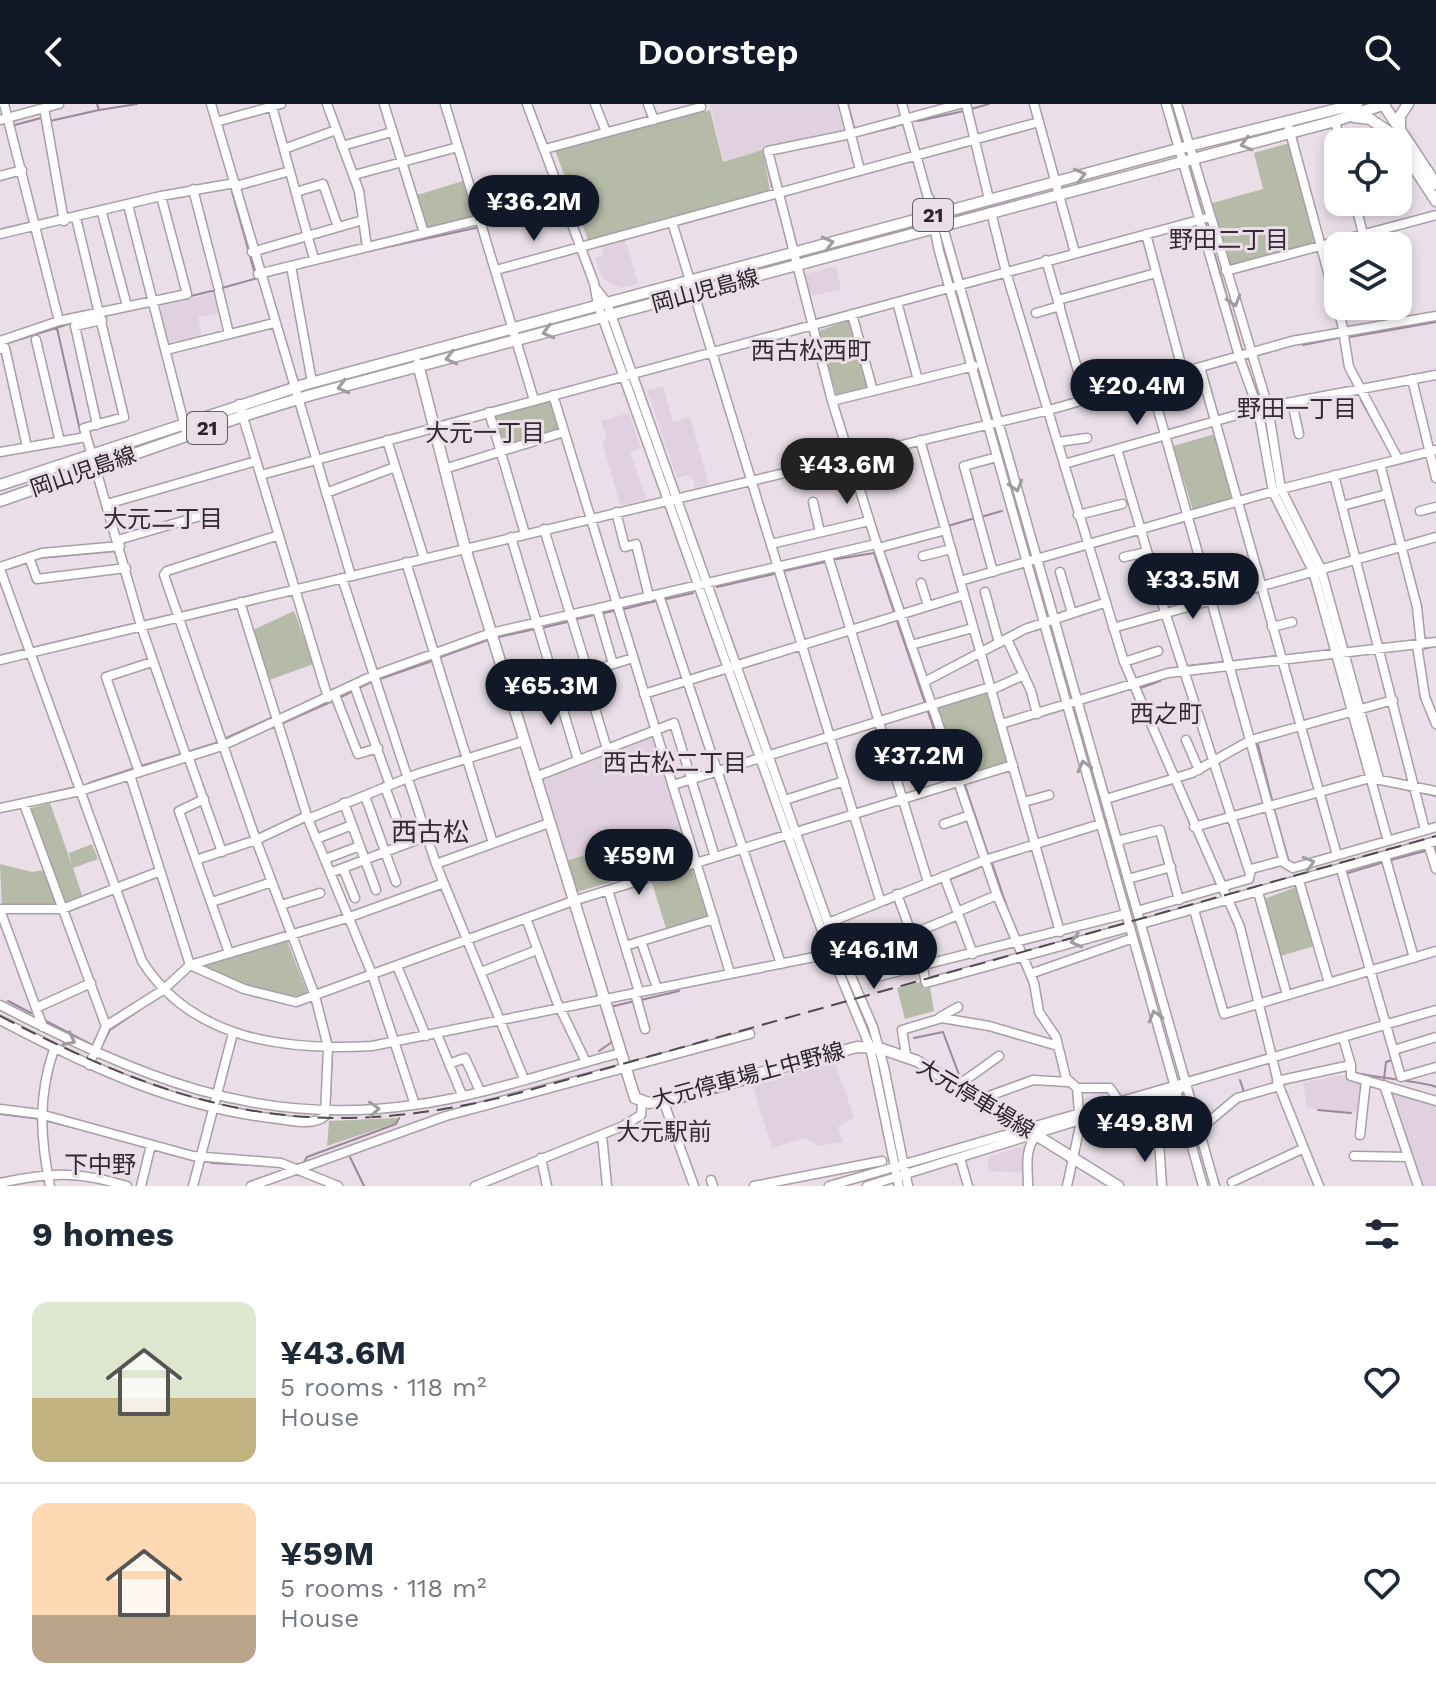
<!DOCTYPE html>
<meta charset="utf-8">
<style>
:root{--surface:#fff;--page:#f6f6f7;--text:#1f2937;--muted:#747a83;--line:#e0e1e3;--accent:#111827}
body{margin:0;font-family:"Work Sans","Noto Sans JP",sans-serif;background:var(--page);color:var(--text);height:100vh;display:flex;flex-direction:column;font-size:30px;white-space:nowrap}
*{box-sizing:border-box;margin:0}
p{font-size:26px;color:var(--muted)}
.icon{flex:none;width:44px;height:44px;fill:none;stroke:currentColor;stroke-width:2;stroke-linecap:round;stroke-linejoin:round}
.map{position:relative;height:1082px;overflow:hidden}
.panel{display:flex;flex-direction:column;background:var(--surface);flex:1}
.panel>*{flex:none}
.controls{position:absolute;left:1324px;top:24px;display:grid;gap:16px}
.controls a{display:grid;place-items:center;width:88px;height:88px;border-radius:16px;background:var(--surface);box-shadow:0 4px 12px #0003;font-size:40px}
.price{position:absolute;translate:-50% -68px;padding:0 18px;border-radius:28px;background:var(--accent);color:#fff;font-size:26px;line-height:52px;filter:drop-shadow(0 2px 4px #0008)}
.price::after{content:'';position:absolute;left:50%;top:48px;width:24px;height:18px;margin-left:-12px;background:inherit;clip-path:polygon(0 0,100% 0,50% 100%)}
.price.on{background:#222;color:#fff}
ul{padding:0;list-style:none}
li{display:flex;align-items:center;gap:24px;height:200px;padding:0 32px}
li+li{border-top:2px solid var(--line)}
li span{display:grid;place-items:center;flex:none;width:224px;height:160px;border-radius:16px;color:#555}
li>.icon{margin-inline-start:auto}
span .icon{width:96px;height:96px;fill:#fffc;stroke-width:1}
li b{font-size:34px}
h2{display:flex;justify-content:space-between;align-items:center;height:96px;padding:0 32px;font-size:34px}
header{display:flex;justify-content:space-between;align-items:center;height:104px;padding:0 32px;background:var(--accent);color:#fff;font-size:36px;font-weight:600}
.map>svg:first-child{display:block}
.built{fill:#e1d0df}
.green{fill:#b6baa8}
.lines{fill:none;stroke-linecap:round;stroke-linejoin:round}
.stream{stroke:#9d869a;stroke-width:2}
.minor-casing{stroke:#a99ea8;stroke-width:11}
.major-casing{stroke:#a99ea8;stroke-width:13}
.minor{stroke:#fff;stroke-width:8}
.major{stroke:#fff;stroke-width:10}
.rail{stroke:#4f4a4e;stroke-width:2;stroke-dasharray:16 8;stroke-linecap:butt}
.oneway{stroke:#9f9d9e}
.labels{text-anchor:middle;stroke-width:6;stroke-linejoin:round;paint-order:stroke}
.shield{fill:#eadfe8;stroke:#635d62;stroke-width:2}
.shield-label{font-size:20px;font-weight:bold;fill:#292528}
.street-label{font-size:22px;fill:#292528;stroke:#eadfe8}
.neighbourhood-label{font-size:24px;fill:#332b32;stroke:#eadfe8}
.quarter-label{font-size:26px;fill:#332b32;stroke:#eadfe8}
</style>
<header><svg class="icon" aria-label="back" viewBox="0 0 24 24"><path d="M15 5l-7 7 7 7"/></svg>Doorstep<svg class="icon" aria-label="search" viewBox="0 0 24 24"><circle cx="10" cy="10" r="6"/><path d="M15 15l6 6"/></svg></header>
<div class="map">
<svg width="1436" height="1082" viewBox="0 0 1436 1082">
<rect width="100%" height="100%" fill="#eadfe8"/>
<path class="built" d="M710,0H837L845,28L724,58Z
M625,134L638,180L621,184L603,175L595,154L604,150L601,140Z
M836,162L841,185L809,193L803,171Z
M217,188L222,208L198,214L202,234L168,240L160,201Z
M663,282L673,318L690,313L709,381L695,384L693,375L687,371L677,374L647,286Z
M629,309L641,344L630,348L647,396L620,401L602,337L607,335L601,317Z
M651,631L682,727L604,751L602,745L565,756L541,674Z
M834,957L854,1013L838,1023L843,1038L818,1042L805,1034L772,1044L752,980Z
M1341,971L1364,977L1359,1009L1307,1004L1303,979Z
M1391,987L1436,1000V1082H1420L1388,989Z
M1027,1041L1026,1069L988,1067V1053Z"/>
<path class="green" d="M710,6L723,58L763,46L770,87L588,136L555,46Z
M1289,39L1314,136L1311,140L1227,163L1209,100L1263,85L1254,49Z
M463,77L474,115L427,123L417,91Z
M850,216L869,285L837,293L818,227Z
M546,297L551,299L559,326L502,343L495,310Z
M1215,330L1233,395L1193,406L1173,342Z
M294,507L314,560L269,576L253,526Z
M986,587L1007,655L1005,659L963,671L959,670L936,605L938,601Z
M50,699L72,761L69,749L92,740L98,755L73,764L84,797L64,802L28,705Z
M601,746L611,778L577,788L568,756Z
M0,760L32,768L44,766L59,802L2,803Z
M691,763L709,814L667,827L651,776Z
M1296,783L1315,842L1280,852L1264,795Z
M287,837L308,890C276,899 233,875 203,862Z
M921,878L923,885L930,884L934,907L905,915L897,884Z
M397,1014L396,1019L327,1042L329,1017Z"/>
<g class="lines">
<path class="stream" d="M97,0L99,6L137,0
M848,0L855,27
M1171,0L1180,31
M971,5L989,0
M50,17L99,6
M918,17L964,7
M11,22L41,14
M869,29L895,23
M765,51L772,83
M1190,66L1203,111
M231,84L255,170
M776,97L782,117
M357,102L359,116
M1205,117L1243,249
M486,121L555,103
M360,122L362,140
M350,151L480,123
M1082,152L1143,136
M264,173L289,167
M796,173L802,195
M222,184L258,174
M191,192L216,186
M101,212L126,207
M57,224L81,331
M1350,233L1436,218
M5,240L75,218
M1303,241L1338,234
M1245,256L1262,302
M1361,296L1386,341
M1263,308L1267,334
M94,376L100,393
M1279,391L1314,460
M981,413L1002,407
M948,422L975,414
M39,454L116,447
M831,456L874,449L895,511
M11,464L29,458
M784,467L825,458
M717,483L778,469
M662,496L693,489
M624,505L656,497
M600,510L617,506
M577,515L594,511
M897,517L926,602
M542,524L571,517
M1333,524L1339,544
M139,529L148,554
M499,533L535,525
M1423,545L1435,542
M1299,550L1330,546
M438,554L488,536
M1235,557L1277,552
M150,560L157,581
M1187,562L1222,558
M377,576L432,557
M359,584L371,578
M1138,585L1160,577
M341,593L353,587
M928,608L942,647
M283,619L335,596
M224,635L271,614
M1257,637L1272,696
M187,648L219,638
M944,653L949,667
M141,662L181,650
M1376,678L1411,687
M89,679L135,664
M965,681L988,750
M1159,683L1172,680
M1418,688L1436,692
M49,689L71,684
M1274,705L1289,758
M1435,744H1436
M991,756L1012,818
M1391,756L1425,747
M1348,769L1381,759
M948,776L983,762
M903,793L942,778
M885,801L897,796
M641,896L679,887
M8,897L31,909
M614,902L635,897
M325,915L330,933
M46,917L92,941
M914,934L943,928L961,976
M102,941L110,926L144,903
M599,947L612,938L602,905
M1356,969C1372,973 1431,979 1436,983
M1384,975L1386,958L1392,956
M1240,976L1244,988
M967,979L985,990
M330,996L332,951
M670,1002L758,977
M1137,1006L1154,1026
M1318,1006L1351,1009
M0,1010L41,1015
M47,1017L84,1026
M1158,1031L1176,1027
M151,1045L189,1055
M349,1051L364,1082
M304,1058L307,1053L396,1020L399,1014
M211,1059L268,1062"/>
<g class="minor-casing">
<path id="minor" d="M4,0L59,217
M211,0L351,472
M327,0L359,87L367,143
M384,0L424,129
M445,0L534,296
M527,0L594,179L598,201L823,830L870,943L899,1082
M595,0L606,28
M648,0L654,16
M843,0L860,66
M902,0L928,94L939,147L1203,1082
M960,0L846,31L768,47L832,297L878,444L997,791L1034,879L1039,908L1056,933L1066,974L1077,984L1080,1022L1067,1082
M966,0L989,95
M1034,0L1075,149
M1166,0L1239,252L1258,305L1273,388L1313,467L1388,737
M1177,0L1268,303L1281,385L1321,465L1379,675
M272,2L314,155
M44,4L64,117
M0,16L59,0
M1287,17L1342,220L1349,263L1398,355
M1335,17L1340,38
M216,18L281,0
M342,42L392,28
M284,45L336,26
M545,45L701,3L700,0
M354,71L458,43
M0,72L22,66
M236,82L290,67
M193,85L218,182
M296,88L323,80L338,123
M929,94L939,109L1215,1082
M1355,98L1363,130
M128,101L187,331
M991,108L1006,168L1124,558L1240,823L1279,982L1319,1082
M102,109L127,202
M76,114L124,313L84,324L141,522L186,652
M672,118L880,796
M0,130L161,92L235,79
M1146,130L1183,268
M252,148L363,116
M1046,156L1086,295
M291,162L312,278
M496,166L1039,18
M1226,167L1436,111
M258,170L563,95
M597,186L607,199L828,819L873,923L884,963L908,1082
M219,188L229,230
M1058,196L1156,169
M897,198L918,276
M1036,209L1060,202
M852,210L873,287
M36,236L60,338
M0,237L59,217L187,190L161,92
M0,245L5,244L27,343
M166,246L274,219
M1200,263L1337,751
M1412,275L1436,374
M1150,277L1284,758
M553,291L730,869
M832,297L974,262
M1292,298L1299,330
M239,300L328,594
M489,308L525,430
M97,321L75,222L102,216
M387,336L424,454
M920,336L1060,828
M1058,338L1087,334
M1117,345L1165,508L1249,767
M0,348L86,333
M1064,360L1265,303L1436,271
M1380,360L1417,503L1421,541
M444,365L564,328
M261,371L1210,113
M1334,371L1425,726
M326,389L395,363
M813,398L820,428
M107,400L256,357
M1342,402L1387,390
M1420,407L1436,403
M616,408L625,443L636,440L649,493
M1078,411L1122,400
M544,425L588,568
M511,433L578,656
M118,436L214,408
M771,440L869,417
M878,444L946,426
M828,452L928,778
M923,452L951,445
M29,453L37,475L126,464
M1124,453L1147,448
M406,458L493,739
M0,463L42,449L120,442
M0,465L142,857C192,936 285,947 372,942L854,845L865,847L874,869L880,872L1126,810
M993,468L964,362L997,353
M1060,468L1072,509
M342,474L436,760L524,975
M960,477L1281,385L1436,346
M921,479L928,502
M985,488L999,539
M659,491L781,860
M240,498L308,715L372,870L415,1001
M597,505L613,560
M1272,523L1292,518
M1113,524L1436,433
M1007,535L1031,587L1037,610
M911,541L973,524
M1417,541L1425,593L1436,620
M0,556L1049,306L1292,237L1436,212
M1124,558L1158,547
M584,568L607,645
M924,578L1025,525L1104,499
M354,581L390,681
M991,586L1024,571
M644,590L964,491
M335,591L358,650L378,644
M510,592L633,554
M1001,620L1168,569L1436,538
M1186,636L1199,666
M188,652L222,748
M919,655L949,650
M139,668L106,573L152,558
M130,671L190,861L244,885L296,898L573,797L1013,661
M535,673L674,619L715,753
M673,681L990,583
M385,683L406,740
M365,692L396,778
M1106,695L1192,669L1251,636L1393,596
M785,696L844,677
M1024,698L1049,691
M344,699L376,786
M24,700L106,922
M0,704L80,687L222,642L372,572L491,529L876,440
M308,715L417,670L524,637
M944,720L970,711
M1194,723L1370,674L1436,687
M316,735L352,721
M1117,737L1160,726L1179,796
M1428,739L1436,765
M1385,752L1414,854
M325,755L360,742
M196,756L179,707L204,695
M436,760L549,719
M343,764L355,794
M1341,765L1401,973L1436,963
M330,769L427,732
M944,772L973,850
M1128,775L1171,763
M1299,777L1329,879
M608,786L639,888
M1258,788L1287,891
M897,790L921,856L926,879L1130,823
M212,798L272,778
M281,801L320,789
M0,805H62L158,768
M0,806L43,923
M1194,806L1224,910L1436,847
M1137,807L1249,775L1251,765L1281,757L1293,764L1436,723
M957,808L997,791
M526,814L557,898L586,958
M828,819L985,756L1100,720
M1141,820L1436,737
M912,830L958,811
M641,837L657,884
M625,842L714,815
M229,849L196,756L256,736L307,712
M397,862L426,932
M481,868L537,846
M1030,870L1133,834
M635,889L645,925
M0,901C136,971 255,1024 413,1001C483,992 551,967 620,949
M36,904L91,879
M940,913L958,903
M0,916C89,963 177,1004 278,1015C292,1017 314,1022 325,1012L328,943L315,892L256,736L164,471L167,467L279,431
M437,930L462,991
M1343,934L1351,961
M1394,946L1436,933
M906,951L902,926L942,914L989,922L1058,942
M449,960L465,954L480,987
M89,961L106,922L163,886L190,861L347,814L444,779
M1277,977L1351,961V972L1436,997
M1384,981L1418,1082
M957,982L999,952
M1077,984H1110L1118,996
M663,996L694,1082
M978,996L1033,976L1068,978
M1126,1003L1159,1037L1162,1082
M0,1005L40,1010L193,1052L281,1059L338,1082
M1200,1025L1237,994L1279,982
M602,1031L607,1082
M1360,1031L1366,976
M1159,1037L1188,1028
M1354,1052L1408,1053
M541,1054L547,1082
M960,1054L968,1082
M711,1076L713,1082
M1232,1078L1302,1045
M0,1079C51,1068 77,1067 127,1082
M50,1082C40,1033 38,992 54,945
M141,1082L151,1041
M193,1082L233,929
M251,1082L446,1012L750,930
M475,1082L623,1022L641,1011L642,999
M754,1082L882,1057
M829,1082L1436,906
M867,1082L1180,985
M1028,1082C1028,1064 1024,1046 1036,1032"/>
</g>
<g class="major-casing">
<path id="major" d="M1383,0L1436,80
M1354,13L1370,15L1392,30
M1400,23V12L1408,0
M1398,39L1436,97
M418,260L465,444L635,994L649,999L857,943L879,944L917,957L1118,1082
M0,381L303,281L1189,42L1357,0
M0,397L243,312L311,291L1335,17L1385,0"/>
</g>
<use href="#minor" class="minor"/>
<use href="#major" class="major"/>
<path class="rail" d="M0,912C185,1008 312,1042 519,989L1436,732"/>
</g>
<defs><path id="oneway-chevron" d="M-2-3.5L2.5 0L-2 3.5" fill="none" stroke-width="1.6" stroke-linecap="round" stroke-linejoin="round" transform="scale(2)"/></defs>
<g class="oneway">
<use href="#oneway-chevron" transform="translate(1246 40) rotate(165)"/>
<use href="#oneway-chevron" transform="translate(1080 71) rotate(-15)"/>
<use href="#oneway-chevron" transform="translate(828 139) rotate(-15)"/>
<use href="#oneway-chevron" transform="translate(1234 197) rotate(74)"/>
<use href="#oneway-chevron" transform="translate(548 228) rotate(165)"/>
<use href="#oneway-chevron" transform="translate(451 254) rotate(165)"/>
<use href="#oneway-chevron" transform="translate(343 283) rotate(165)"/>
<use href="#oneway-chevron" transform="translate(1016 382) rotate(74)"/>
<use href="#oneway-chevron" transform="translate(1084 662) rotate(-105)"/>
<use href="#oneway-chevron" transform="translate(1309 759) rotate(-16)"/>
<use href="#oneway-chevron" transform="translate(1076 837) rotate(165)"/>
<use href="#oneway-chevron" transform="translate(1155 912) rotate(-106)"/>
<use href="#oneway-chevron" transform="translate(70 936) rotate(27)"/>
<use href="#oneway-chevron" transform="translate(374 1005) rotate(-3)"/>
</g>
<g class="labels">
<g class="shield">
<rect x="913" y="95" width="40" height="32" rx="6"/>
<rect x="187" y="308" width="40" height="32" rx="6"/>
</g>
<g class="shield-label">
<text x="933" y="118">21</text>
<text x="207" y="331">21</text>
</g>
<g class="street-label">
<text transform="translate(705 186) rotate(-15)" y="8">岡山児島線</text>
<text transform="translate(83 367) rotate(-19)" y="8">岡山児島線</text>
<text transform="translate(748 971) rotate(-15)" y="8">大元停車場上中野線</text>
<text transform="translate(976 994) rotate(31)" y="8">大元停車場線</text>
</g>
<g class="neighbourhood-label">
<text x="1229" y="144">野田二丁目</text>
<text x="811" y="255">西古松西町</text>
<text x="1297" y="313">野田一丁目</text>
<text x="485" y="337">大元一丁目</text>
<text x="163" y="423">大元二丁目</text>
<text x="1166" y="618">西之町</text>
<text x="675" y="667">西古松二丁目</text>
<text x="664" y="1036">大元駅前</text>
<text x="100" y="1069">下中野</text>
</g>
<g class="quarter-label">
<text x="430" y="737">西古松</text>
</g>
</g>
</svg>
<div class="controls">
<a><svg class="icon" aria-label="locate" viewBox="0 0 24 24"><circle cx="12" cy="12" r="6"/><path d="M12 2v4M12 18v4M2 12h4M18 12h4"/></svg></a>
<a><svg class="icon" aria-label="layers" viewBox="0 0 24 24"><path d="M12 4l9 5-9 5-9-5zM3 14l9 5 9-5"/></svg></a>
</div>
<b class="price" style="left:534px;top:139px">¥36.2M</b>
<b class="price" style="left:1137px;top:323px">¥20.4M</b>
<b class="price on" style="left:847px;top:402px">¥43.6M</b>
<b class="price" style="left:1193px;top:517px">¥33.5M</b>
<b class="price" style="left:551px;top:623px">¥65.3M</b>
<b class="price" style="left:919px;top:693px">¥37.2M</b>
<b class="price" style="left:639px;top:793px">¥59M</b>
<b class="price" style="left:874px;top:887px">¥46.1M</b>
<b class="price" style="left:1145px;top:1060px">¥49.8M</b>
</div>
<section class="panel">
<h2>9 homes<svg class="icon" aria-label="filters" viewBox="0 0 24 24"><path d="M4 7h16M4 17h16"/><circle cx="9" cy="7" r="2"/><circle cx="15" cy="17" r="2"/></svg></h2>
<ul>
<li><span style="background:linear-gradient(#dfe7d0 60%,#c2b280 0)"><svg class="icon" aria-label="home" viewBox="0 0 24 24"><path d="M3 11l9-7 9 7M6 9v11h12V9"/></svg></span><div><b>¥43.6M</b><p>5 rooms · 118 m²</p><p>House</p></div><svg class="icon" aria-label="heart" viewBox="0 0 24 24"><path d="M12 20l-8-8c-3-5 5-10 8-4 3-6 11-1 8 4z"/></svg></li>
<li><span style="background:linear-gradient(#ffd9b3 70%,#b9a48a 0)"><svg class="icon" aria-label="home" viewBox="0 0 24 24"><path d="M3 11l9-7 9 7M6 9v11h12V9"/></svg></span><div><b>¥59M</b><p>5 rooms · 118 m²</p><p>House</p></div><svg class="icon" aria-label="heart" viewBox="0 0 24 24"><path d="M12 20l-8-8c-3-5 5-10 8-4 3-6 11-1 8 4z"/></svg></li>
</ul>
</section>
